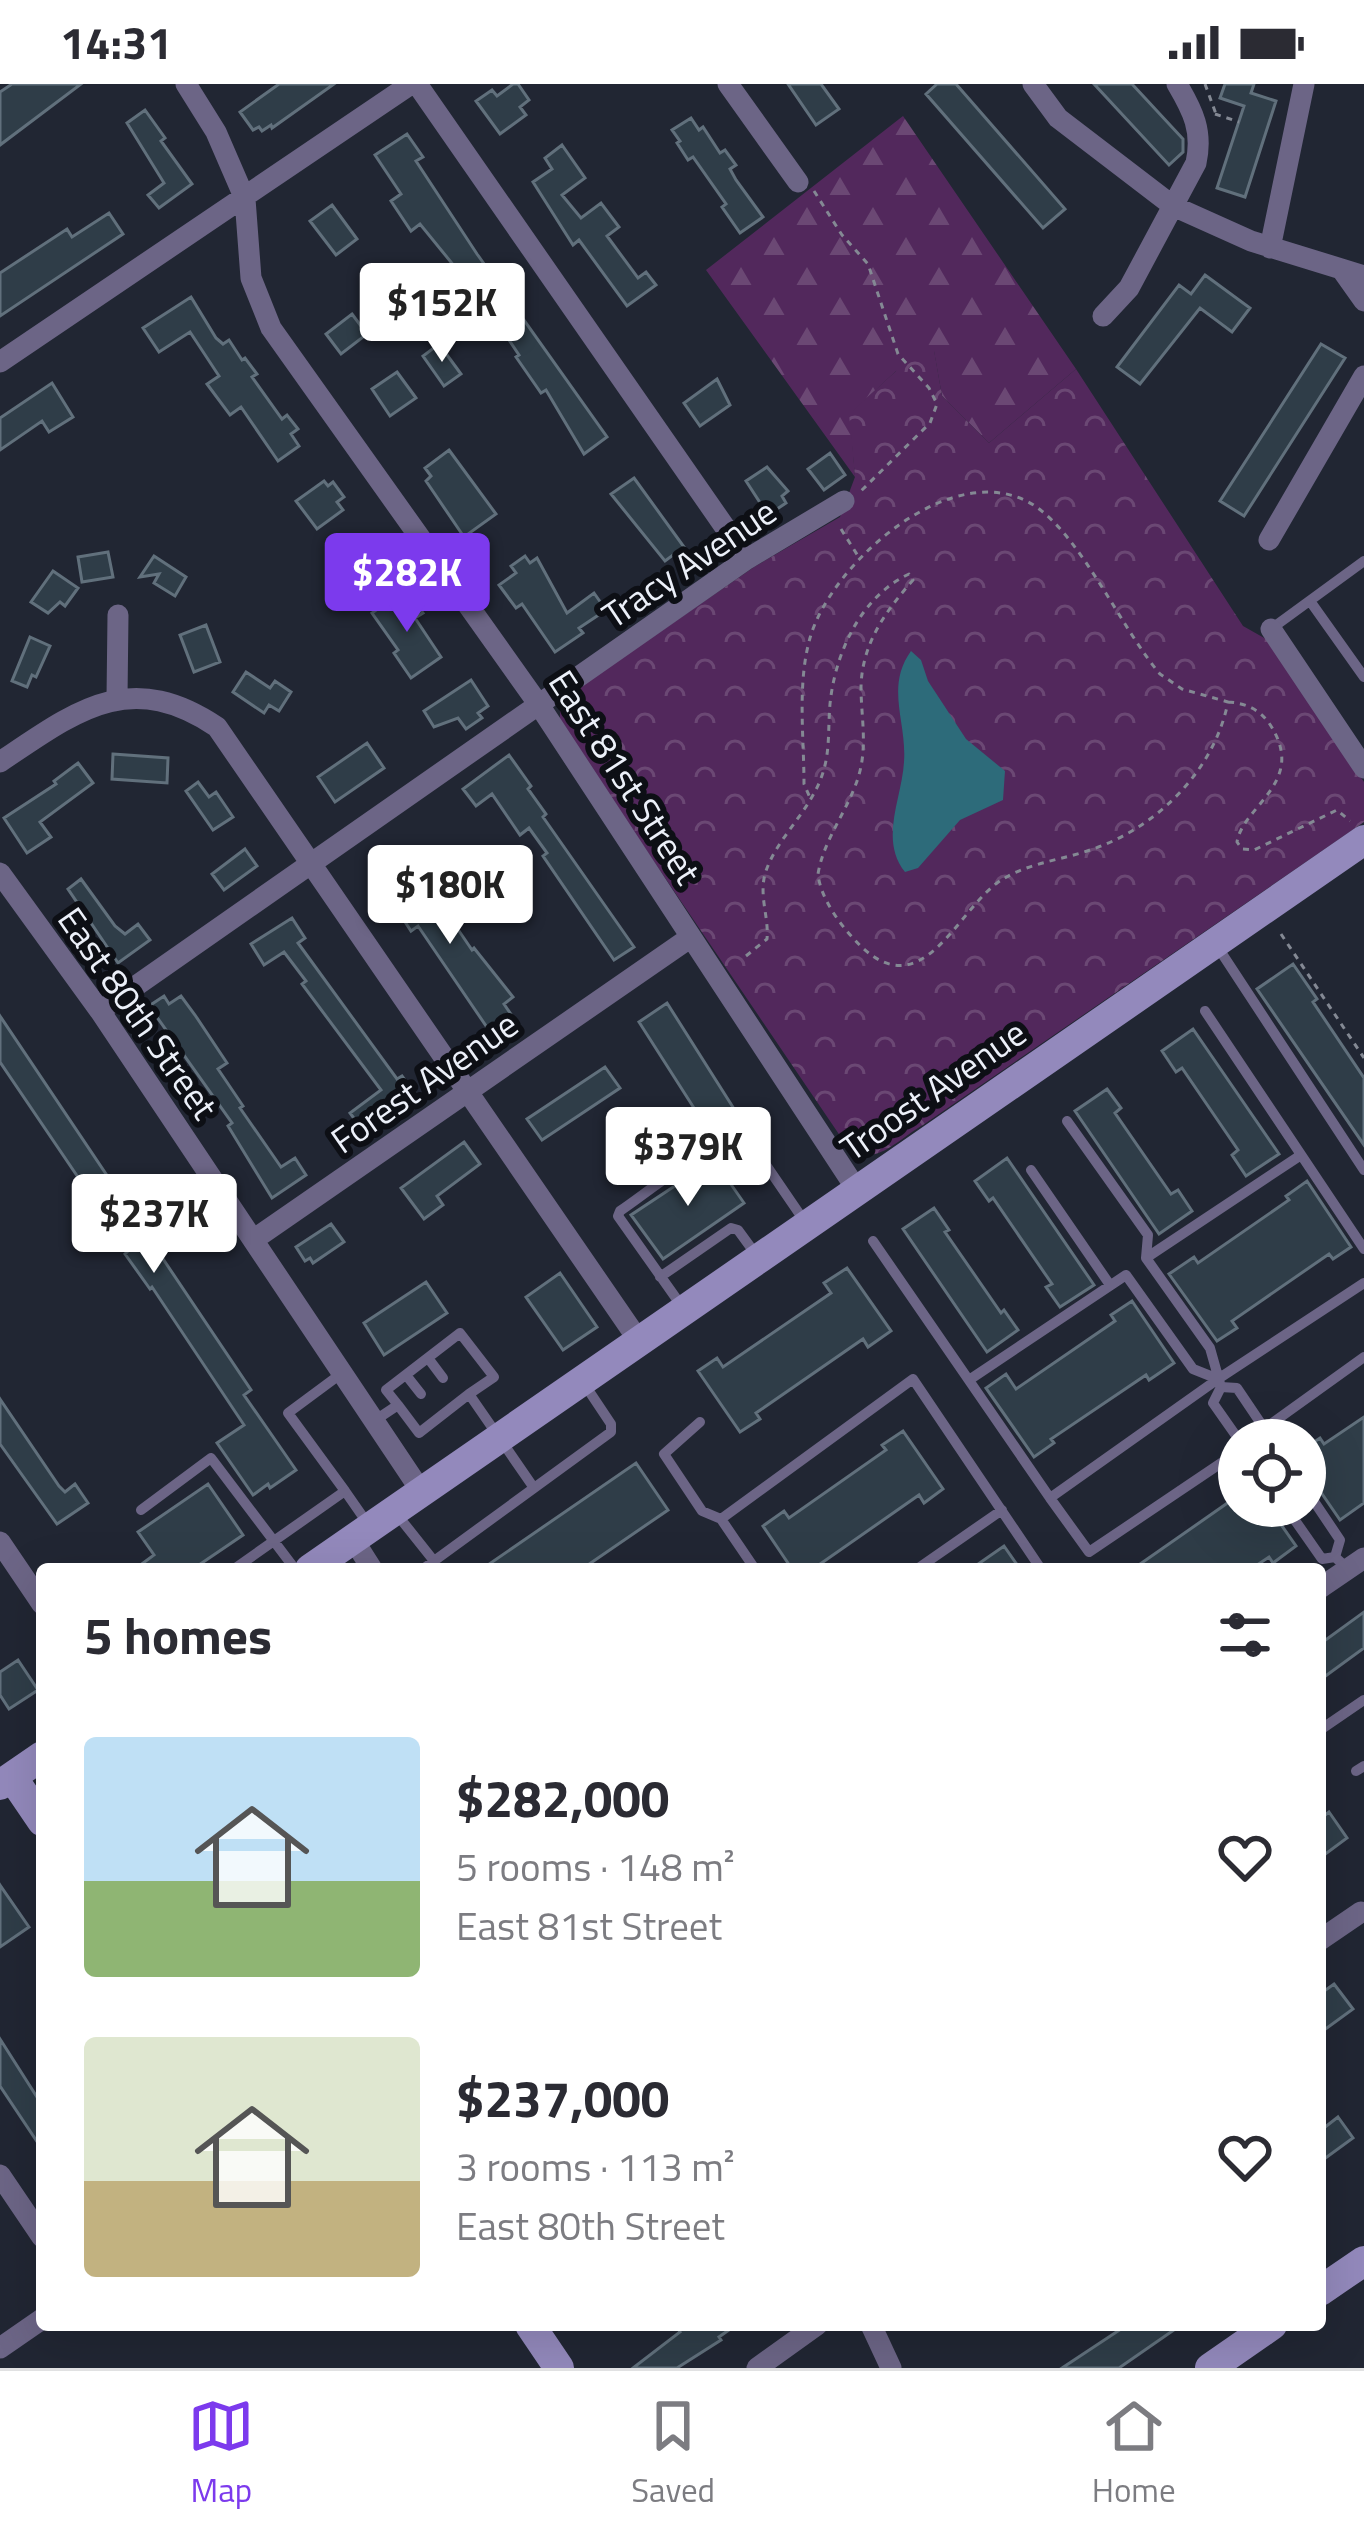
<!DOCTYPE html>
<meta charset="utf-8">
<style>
:root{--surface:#fff;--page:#f2f2f3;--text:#2b2b33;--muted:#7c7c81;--line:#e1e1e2;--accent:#7c3aed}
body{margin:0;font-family:"Titillium Web",sans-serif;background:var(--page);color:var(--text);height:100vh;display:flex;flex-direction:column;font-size:45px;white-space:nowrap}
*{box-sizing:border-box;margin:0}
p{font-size:39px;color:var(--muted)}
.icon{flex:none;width:66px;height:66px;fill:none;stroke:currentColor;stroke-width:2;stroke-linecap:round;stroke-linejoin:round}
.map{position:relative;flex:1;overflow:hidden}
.panel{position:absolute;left:36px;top:1479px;width:1290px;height:768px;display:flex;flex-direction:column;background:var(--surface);border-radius:12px;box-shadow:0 12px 48px #0002}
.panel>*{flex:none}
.controls{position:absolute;left:1218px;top:1335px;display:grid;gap:24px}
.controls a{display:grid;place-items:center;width:108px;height:108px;border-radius:50%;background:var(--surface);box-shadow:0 12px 48px #0002;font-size:60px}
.price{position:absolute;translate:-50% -102px;padding:0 27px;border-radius:12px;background:#fff;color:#222;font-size:39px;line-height:78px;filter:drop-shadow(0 3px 6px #0008)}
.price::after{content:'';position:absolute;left:50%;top:72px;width:36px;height:27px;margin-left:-18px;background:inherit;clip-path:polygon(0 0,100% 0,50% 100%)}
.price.current{background:var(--accent);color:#fff}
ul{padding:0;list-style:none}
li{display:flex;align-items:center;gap:36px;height:300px;padding:0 48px}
li span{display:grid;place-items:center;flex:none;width:336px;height:240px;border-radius:12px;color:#555}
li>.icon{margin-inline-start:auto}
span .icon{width:144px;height:144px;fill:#fffc;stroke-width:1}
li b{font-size:51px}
h2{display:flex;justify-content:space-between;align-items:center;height:144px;padding:0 48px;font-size:51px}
.status{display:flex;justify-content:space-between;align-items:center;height:84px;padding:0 60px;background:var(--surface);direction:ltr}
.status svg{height:33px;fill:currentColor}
.menu{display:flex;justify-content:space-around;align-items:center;height:168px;border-top:3px solid var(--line);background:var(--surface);font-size:33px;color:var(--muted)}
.menu a{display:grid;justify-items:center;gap:6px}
.menu .current{color:var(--accent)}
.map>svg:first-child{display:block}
.forest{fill:url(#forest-firs)}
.park{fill:url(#park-crowns)}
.water{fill:#2d6b7a}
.building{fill:#2f3d48;stroke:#61707c;stroke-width:3}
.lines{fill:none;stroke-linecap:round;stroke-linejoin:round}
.path{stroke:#848994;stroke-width:3;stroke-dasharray:6 6;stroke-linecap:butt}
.lane{stroke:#6c6586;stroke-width:10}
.street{stroke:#6c6586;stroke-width:21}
.secondary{stroke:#9389bc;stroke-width:30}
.labels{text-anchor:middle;stroke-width:12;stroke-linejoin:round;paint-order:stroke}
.street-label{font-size:36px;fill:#ecf0f9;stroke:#0d0f15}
</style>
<div class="status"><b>14:31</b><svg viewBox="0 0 49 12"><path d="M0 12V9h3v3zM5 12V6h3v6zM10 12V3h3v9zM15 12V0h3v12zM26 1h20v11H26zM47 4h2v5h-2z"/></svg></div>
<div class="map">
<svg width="1364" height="2284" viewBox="0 0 1364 2284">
<defs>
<pattern id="forest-firs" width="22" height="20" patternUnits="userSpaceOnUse" patternTransform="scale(3)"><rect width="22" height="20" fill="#52285c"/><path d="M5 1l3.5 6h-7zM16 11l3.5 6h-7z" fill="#6b4874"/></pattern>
<pattern id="park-crowns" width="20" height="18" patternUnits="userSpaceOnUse" patternTransform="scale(3)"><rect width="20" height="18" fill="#52285c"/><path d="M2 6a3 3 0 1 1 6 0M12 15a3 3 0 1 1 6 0" fill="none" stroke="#6b4874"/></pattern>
</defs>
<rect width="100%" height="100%" fill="#212633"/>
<path class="forest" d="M903,32L1076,285L989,359L942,312L934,267L896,287L850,330L855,393L706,186Z"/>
<path class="park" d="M905,255L934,266L942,312L989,359L1076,285L1243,542L1266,555L1364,698V738L923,1041C899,1054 876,1084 849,1065L560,639V617L754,483L840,433L855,393L849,330L896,287Z"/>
<path class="water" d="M911,567L921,576L928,597L966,655L1005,687L1003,716L960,736L918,784L905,788C879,756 902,714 904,678C907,638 885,603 911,567Z"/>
<path class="building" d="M12,0H81L0,61V8Z
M279,0H334L272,44L271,41L262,47L259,43L253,46L240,28Z
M513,0H518L529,16L520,23L526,31L500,50L476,17L492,6L497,12Z
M788,0H821L839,25L816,41Z
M937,0H956L1065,125L1043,144L926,10Z
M1094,0H1132L1183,55V68L1169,81Z
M1225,0H1254L1251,9L1276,17L1245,113L1217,104L1244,22L1220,14Z
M145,26L165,54L161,57L192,100L159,124L148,111L164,99L127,39Z
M691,34L699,46L703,43L720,69L725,66L736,81L730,85L736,96L763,133L740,149L722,123L726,120L693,73L688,76L677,59L680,57L672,46Z
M407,50L423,73L416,77L477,170L607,353L584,370L546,306L541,309L516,273L519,271L485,220L420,140L411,147L391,117L401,110L375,71Z
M562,61L585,94L562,111L581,134L601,119L619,143L607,152L638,194L646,188L656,201L627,222L579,156L573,161L533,98L552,85L545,74Z
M332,121L357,155L336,171L310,137Z
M109,129L123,150L0,232V189L67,145L72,153Z
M1205,191L1250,224L1232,248L1200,224L1140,300L1117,283L1179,201L1191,210Z
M191,213L216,254L223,260L229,256L242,276L245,274L257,290L252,293L282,335L287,331L298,345L291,350L299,362L278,377L241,323L230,331L207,300L219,292L190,248L159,268L143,244Z
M352,230L367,250L341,270L326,250Z
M439,260L461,290L444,302L423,272Z
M1321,260L1345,274L1244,432L1220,417Z
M397,288L416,314L390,332L372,305Z
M717,295L730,321L700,342L684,319Z
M52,299L73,333L49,348L42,337L0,366V334Z
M449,366L496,430L464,453L426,397L431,392L425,384Z
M830,369L845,391L824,406L808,385Z
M767,383L788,407L782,412L786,419L768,431L746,397Z
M634,394L684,463L665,477L611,410Z
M324,397L328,402L333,398L344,413L337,418L343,426L317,445L296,417Z
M108,468L113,493L82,498L78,473Z
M154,472L186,493L175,512L154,499L159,490L140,493Z
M525,472L530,479L537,474L567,529L594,509L606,526L579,544L583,549L555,568L522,520L516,524L499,501L516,489L511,482Z
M53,487L78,504L65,522L60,518L48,529L31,518Z
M410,512L423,529L415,534L441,573L411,594L394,569L398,566L372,529L393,514L398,520Z
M206,541L220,578L194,588L180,551Z
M30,553L50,562L36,593L32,591L27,603L12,597Z
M246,588L270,604L275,597L291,608L279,627L269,621L264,629L233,608Z
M471,596L488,622L478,629L482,634L466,645L458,634L434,643L424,627Z
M367,659L384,684L335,718L318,693Z
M113,670L168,674L167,699L112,695Z
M509,671L531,702L528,705L546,730L543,733L634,863L614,876L543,772L547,769L529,744L520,751L492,710L476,722L463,705Z
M78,679L93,699L40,738L51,753L27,769L4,734L56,700L54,697Z
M198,698L209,713L216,708L233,733L213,746L186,707Z
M245,765L257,782L224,806L212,790Z
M392,765L419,801L425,797L472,866L474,864L513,913L504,920L521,945L499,961L418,842L411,847L393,819L397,816L387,803L391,800L374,777Z
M81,795L115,842L125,850L138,840L150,856L118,879L68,805Z
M292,834L305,854L298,859L397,995L402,992L416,1011L364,1048L350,1029L381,1006L302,900L306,897L284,868L264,881L251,860Z
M1293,880L1317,915L1313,918L1364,994V1061L1257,905Z
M164,912L169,920L181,912L195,931L227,979L218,985L243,1022L240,1024L281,1083L295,1074L306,1091L272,1114L228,1042L232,1039L154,929L152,920Z
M667,919L736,1028L708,1046L639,938Z
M0,932L251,1306L244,1311L296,1386L270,1404L268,1400L253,1411L217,1359L244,1341L152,1203L150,1205L125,1170L128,1167L0,978Z
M1193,945L1279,1070L1246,1092L1232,1071L1238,1066L1182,984L1176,988L1162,967Z
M605,983L620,1004L542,1056L527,1035Z
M1107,1005L1121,1024L1115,1029L1171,1110L1178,1106L1192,1127L1159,1150L1075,1027Z
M464,1058L480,1080L437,1112L443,1121L424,1135L401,1104Z
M1007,1074L1094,1201L1060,1223L1046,1203L1052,1200L993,1114L989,1117L975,1097Z
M714,1076L744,1119L663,1175L631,1131Z
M1307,1097L1351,1163L1333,1175L1329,1170L1232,1237L1237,1244L1217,1257L1169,1190L1194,1173L1198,1179L1289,1116L1286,1112Z
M934,1124L949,1146L945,1148L1001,1229L1004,1226L1018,1246L987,1268L903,1145Z
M331,1140L344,1158L313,1179L310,1174L305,1177L296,1163Z
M847,1184L891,1247L868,1263L863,1255L756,1329L760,1335L740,1348L698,1287L717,1274L723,1283L831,1209L824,1199Z
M560,1189L597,1243L563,1266L526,1213Z
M426,1198L447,1229L384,1271L364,1239Z
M1132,1217L1174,1279L1149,1296L1146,1291L1051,1355L1054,1359L1034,1373L986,1304L1006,1290L1016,1305L1115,1237L1111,1231Z
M0,1315L59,1402L65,1408L75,1400L88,1419L57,1440L0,1360Z
M1364,1333V1419L1340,1436L1305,1385V1364L1320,1354L1324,1360Z
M903,1347L943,1405L924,1419L919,1411L813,1485H792L763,1442L784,1427L789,1434L886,1366L882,1361Z
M636,1379L668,1426L582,1485H482Z
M208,1400L243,1451L193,1485H135L154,1471L138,1448Z
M1239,1411V1422H1268L1296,1462L1273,1479L1269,1473L1251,1485H1133Z
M1004,1462L1020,1485H971Z
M1364,1528V1564L1320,1596V1560Z
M18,1576L38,1606L9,1625L0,1611V1588Z
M1329,1728L1347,1754L1320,1774V1735Z
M0,1801L29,1843L0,1863Z
M1334,1900L1353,1925L1320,1949V1910Z
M0,1955L42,2021V2065L0,2002Z
M1338,2033L1353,2054L1320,2078V2047Z
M675,2241H736L719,2253L721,2256L677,2284H633L680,2248Z
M1127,2241H1181L1119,2284H1062Z"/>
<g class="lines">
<path class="path" d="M1205,0L1216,30
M1215,30L1239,38
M814,107L842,151L868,180L898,270L929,304L937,320L930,339L861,407
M841,445L858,472
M1228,618C1245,619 1259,625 1269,639C1309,698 1243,721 1237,758L1242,765L1254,766L1337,726L1350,737
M1281,850L1364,974
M746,872L767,855C769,833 759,813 765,790C776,753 813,726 824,685C830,664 828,642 830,620C835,570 860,513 909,490L913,496C886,527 862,559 861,603C861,631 867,658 860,687C851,723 824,753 818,790C820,812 838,838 853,854C922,932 957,822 1003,795C1029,779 1061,776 1090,766C1155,745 1214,688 1228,618L1182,605L1160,590C1121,544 1082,454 1035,422C955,369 831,479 810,554C797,600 804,653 804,700L811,716"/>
<path class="lane" d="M1310,517L1364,593
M1271,545L1364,477
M1217,862L1364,1086
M1205,927L1364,1165
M1067,1037L1148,1151L1146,1174
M1031,1086L1110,1201
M873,1157L1050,1414L1218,1295L1364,1199
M660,1193L731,1144L738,1146L757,1172
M683,1224L618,1132L620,1127C649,1108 718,1048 751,1059L805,1138
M428,1274L443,1294
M342,1289L288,1329L345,1407
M406,1291L421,1310
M969,1296L1126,1191L1193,1285L1218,1295
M1221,1303L1210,1264L1146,1174L1301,1071
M398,1321L386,1306L460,1249L494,1293L469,1310
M374,1337L398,1321L419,1349L469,1310L534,1404
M700,1338L664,1370L702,1427L721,1435
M1264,1345L1364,1273
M1239,1356L1213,1319L1221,1303L1237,1304L1272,1356
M1305,1404L1340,1456L1335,1473
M1050,1414L1089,1468L1239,1367
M1285,1422L1322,1475L1335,1473L1348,1485
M141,1426L211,1374L295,1485
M395,1428L434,1477
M234,1485L345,1407L368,1440
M423,1485L611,1348V1340L583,1298
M755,1485L721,1435L913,1295L1041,1485
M917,1485L1002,1426
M1320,1646L1364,1616
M1356,1687L1364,1682"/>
<path class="street" d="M186,0L216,48L245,115L251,194L271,244L539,621L857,1106
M417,0L747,475
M728,0L798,98
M1033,0L1058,34L1173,122L1251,157L1364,192
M1270,164L1304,0
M1342,186L1364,217
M1103,232L1129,204L1196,79C1203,47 1193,27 1177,0
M0,278L411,0
M1269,456L1364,292
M1271,545L1364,684
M117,614L118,531
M0,678C76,627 129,584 217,643L639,1257
M0,789L100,927L421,1407
M100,927L747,475L844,417
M253,1156L691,853
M353,1455L372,1485
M0,1458L42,1520
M1320,1504L1364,1474
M1320,1856L1361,1828
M0,2091L42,2153
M871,2241L891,2284
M0,2264L42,2235
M757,2284L817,2241"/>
<path class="secondary" d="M310,1485L1364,756
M12,1693L42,1737
M0,1701L42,1672
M1320,2207L1364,2177
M530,2241L559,2284
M1210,2284L1272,2241"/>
</g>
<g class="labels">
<g class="street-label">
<text transform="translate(689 479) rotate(-34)" y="13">Tracy Avenue</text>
<text transform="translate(625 693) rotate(57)" y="13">East 81st Street</text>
<text transform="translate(138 929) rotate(55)" y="13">East 80th Street</text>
<text transform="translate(424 998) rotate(-35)" y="13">Forest Avenue</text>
<text transform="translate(933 1006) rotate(-35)" y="13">Troost Avenue</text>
</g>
</g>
</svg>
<div class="controls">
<a><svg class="icon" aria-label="locate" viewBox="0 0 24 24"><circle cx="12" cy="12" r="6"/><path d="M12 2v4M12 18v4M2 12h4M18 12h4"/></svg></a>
</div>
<b class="price" style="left:442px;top:281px">$152K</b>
<b class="price current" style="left:407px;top:551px">$282K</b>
<b class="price" style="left:450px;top:863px">$180K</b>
<b class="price" style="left:688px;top:1125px">$379K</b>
<b class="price" style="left:154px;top:1192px">$237K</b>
<section class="panel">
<h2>5 homes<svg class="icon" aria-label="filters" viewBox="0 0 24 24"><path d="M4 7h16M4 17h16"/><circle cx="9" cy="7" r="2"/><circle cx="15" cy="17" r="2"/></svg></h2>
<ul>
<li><span style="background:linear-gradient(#bfe0f5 60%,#8fb573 0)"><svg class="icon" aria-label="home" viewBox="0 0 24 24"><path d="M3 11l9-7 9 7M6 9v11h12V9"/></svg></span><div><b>$282,000</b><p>5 rooms · 148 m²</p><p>East 81st Street</p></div><svg class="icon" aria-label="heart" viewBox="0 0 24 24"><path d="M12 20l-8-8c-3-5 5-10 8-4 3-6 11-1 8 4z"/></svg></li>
<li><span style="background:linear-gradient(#dfe7d0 60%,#c2b280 0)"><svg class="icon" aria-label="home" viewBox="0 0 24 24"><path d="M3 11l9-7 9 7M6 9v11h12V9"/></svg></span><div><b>$237,000</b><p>3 rooms · 113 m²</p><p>East 80th Street</p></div><svg class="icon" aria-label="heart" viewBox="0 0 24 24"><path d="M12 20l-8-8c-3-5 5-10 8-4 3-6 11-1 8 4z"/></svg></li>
</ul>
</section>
</div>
<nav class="menu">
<a class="current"><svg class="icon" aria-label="map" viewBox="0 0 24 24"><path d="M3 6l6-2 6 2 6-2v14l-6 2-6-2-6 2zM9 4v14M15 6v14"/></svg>Map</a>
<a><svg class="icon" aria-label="saved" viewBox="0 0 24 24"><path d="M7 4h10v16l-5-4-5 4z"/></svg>Saved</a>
<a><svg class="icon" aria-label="home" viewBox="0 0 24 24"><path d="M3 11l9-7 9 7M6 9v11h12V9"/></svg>Home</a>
</nav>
